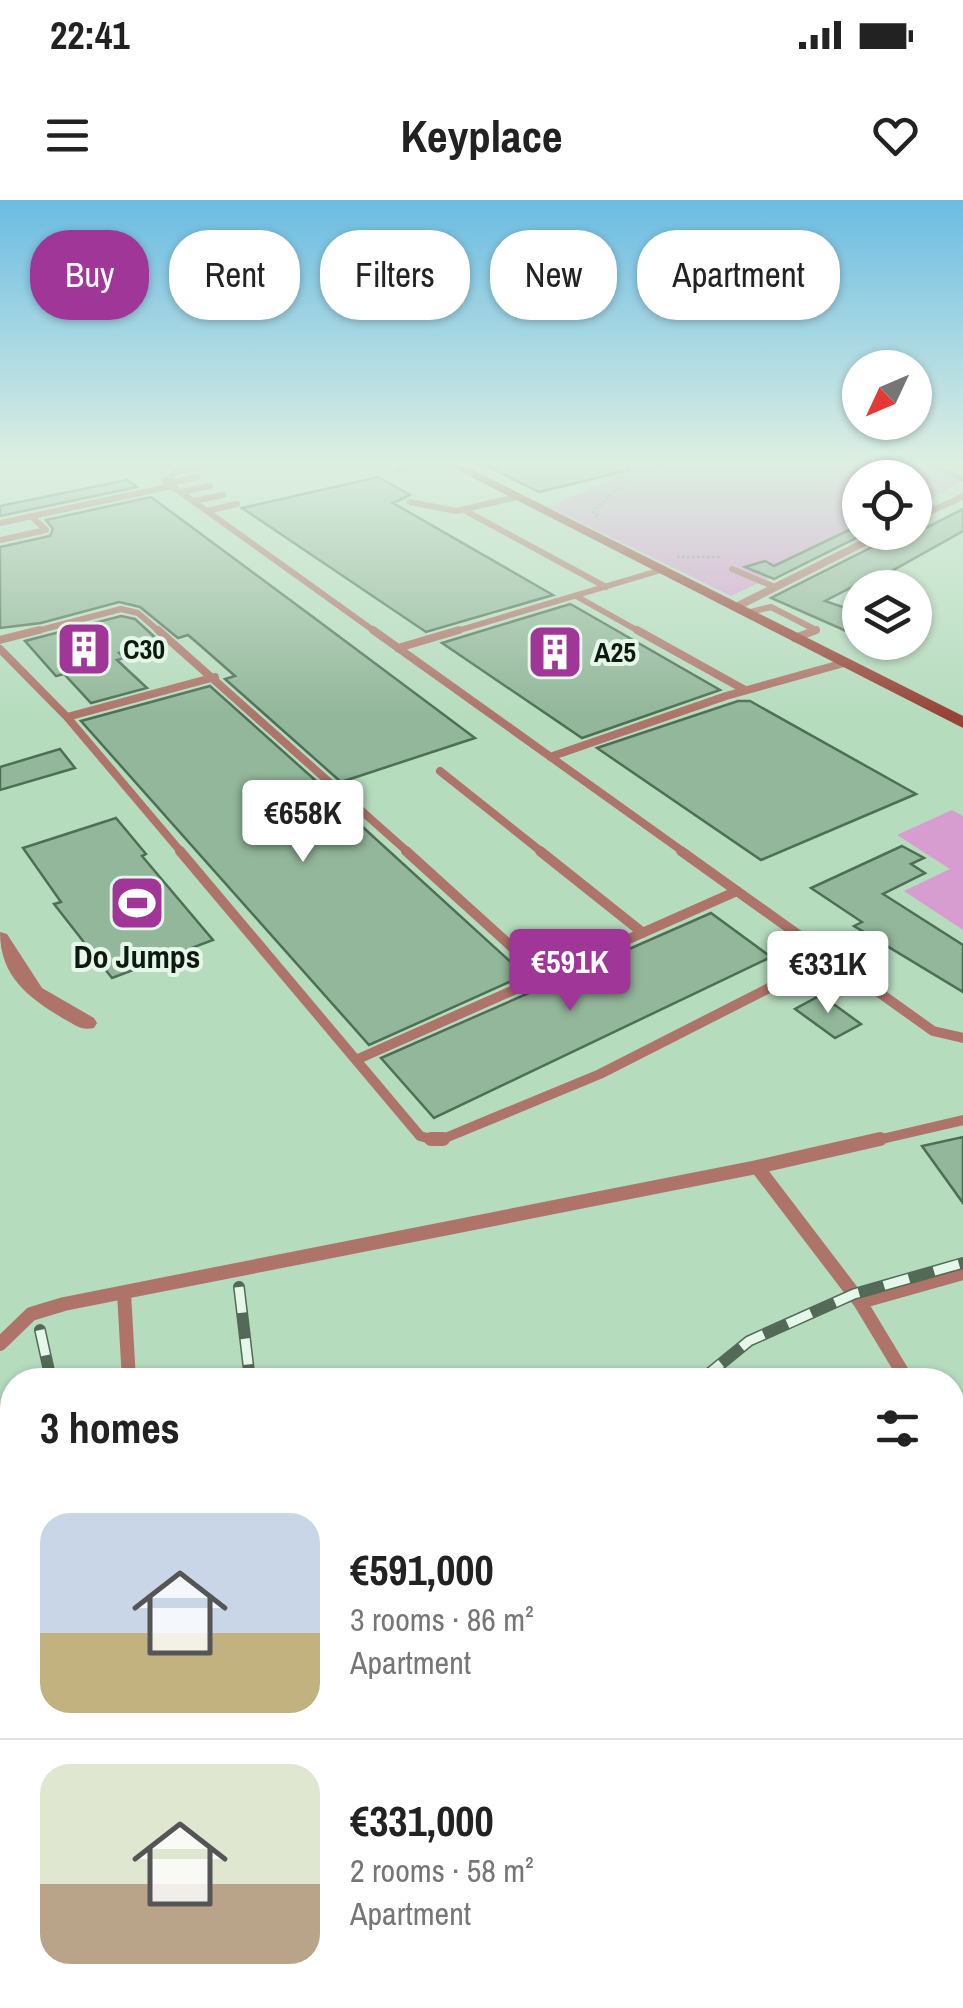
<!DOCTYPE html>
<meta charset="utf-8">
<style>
:root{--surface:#fff;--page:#f2f2f2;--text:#222;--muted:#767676;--line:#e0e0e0;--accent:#a03698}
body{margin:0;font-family:"Archivo Narrow",sans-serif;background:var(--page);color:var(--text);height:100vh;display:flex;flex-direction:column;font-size:38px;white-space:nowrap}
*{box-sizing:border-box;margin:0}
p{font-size:32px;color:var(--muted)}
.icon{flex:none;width:55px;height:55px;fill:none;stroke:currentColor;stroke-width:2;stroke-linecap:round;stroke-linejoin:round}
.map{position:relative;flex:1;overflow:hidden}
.side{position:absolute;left:0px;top:1168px;width:965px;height:642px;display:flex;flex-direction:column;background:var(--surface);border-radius:40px 40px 0 0;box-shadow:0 2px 8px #0004}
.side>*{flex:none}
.top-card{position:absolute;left:30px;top:30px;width:905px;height:90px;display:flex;gap:20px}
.needle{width:65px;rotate:226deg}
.tools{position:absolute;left:842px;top:150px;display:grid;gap:20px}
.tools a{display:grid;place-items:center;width:90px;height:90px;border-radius:50%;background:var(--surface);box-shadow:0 2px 8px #0004;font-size:50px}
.price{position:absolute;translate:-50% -85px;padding:0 22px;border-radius:10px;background:#fff;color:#222;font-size:32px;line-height:65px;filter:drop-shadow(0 2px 5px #0008)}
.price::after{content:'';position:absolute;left:50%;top:60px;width:30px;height:22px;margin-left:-15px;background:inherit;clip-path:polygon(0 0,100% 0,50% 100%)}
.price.selected{background:var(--accent);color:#fff}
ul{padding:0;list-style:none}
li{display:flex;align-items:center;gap:30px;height:250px;padding:0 40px}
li+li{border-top:2px solid var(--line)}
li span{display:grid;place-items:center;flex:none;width:280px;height:200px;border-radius:30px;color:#555}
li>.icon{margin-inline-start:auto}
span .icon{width:120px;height:120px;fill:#fffc;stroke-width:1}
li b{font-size:42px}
h2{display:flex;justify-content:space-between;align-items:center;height:120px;padding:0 40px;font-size:42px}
.chip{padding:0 35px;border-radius:40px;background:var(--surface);box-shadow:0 2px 8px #0004;font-size:35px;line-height:90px}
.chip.selected{background:var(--accent);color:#fff}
.status{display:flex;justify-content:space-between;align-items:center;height:70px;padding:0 50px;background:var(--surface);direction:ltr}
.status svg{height:28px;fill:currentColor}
header{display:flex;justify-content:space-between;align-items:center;height:130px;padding:0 40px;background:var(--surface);font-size:45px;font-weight:700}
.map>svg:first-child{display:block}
.green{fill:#d79dd0}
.building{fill:#93b79a;stroke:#4d6f55;stroke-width:2.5}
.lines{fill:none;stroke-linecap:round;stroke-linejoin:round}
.path{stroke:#7f9d85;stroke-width:2.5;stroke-dasharray:2.5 2.5;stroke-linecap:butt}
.lane-far4{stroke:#ae7469;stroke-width:6}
.lane-far3{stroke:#ae7469;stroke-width:8}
.lane-far2{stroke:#ae7469;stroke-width:10}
.lane-far1{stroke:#ae7469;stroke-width:14}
.lane{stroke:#ae7469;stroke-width:18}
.street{fill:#ae7469;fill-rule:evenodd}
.secondary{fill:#974437;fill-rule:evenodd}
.rail-far1-casing{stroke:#526a57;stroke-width:12}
.rail-casing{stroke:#526a57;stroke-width:15}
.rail-far1{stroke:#e4f7e8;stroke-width:9;stroke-dasharray:26;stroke-linecap:butt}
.rail{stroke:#e4f7e8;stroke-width:11;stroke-dasharray:35;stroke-linecap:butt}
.labels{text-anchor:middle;stroke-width:8;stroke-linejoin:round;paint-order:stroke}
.far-poi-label{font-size:28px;font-weight:bold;fill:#0c1a0f;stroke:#e4f7e8;text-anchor:start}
.poi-label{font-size:32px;font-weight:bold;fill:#0c1a0f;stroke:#e4f7e8}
</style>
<div class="status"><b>22:41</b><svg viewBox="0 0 49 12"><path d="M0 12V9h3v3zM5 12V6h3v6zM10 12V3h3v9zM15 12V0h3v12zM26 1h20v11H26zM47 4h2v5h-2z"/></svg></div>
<header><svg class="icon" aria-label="menu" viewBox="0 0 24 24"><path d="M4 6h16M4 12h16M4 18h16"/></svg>Keyplace<svg class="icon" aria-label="heart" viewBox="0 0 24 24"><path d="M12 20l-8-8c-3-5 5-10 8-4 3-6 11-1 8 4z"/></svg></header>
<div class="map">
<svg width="963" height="1808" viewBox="0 0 963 1808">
<rect width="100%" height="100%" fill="#b6dcbe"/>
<path class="green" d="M586,262H932L963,274V281L915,307V278H860L863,333L731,396L549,307L617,277Z
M952,610L963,616V730L904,691L950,669L897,635Z"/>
<path class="building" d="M479,262H628L629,270L539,292Z
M378,277L410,295L393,303L553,395L426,432L242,308Z
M127,280L137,287L0,316V306Z
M151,297L313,417L475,538L341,582L225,479L235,476L202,447L188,435L178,438L140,407L119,402L41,423L0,428V347L50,336L53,329L46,320Z
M963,309V331L888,373L883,371L825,401L860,413V437L771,398L886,340L896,343Z
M851,329L866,333L774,379L745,367L765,361L774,366Z
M570,404L574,406L720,490L582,538L442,443Z
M121,416L135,419L160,442L119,453L124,458L117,460L147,488L91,503L64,474L56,476L25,441Z
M210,486L324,588L321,589L525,775L369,845L81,521Z
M738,501H750L916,594L761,660L597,548Z
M60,549L75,568L0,590V567Z
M116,618L146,654L142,656L213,740L112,778L54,704L61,702L23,648Z
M902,646L924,658L911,664L925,673L883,694L963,745V792L854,726L862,722L811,688Z
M711,713L771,757L434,918L381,858Z
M821,795L861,824L835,838L795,809Z
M963,937V1003L922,946Z"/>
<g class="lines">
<path class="path" d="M598,316L593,312L615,290L665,262
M677,357H721"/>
<path class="lane-far4" d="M222,262L176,272L165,281L377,433
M922,262L963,279
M950,262L963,267
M398,269L430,262
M168,283L197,277
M181,292L210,286
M193,301L223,295
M410,302L456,311L517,297
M464,310L606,387
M207,311L237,304
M0,323L172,286
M0,340L46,330L31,316
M732,369L775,387
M576,396L642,433
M746,413L771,407L816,430L809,433
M29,433L121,409L138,413L161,433
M450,433L661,370"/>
<path class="lane-far3" d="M158,430L409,653
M373,430L685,653
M637,430L745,490
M795,438L816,430
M0,440L39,430
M398,448L459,430
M0,449L67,517L182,653
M67,517L215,477
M550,557L726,496L844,463
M440,571L543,653"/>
<path class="lane-far2" d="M180,651L420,936L438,941L600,874L830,757
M406,651L545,777
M540,651L643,733
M681,651L933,831L963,838
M358,859L737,691
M869,942L963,920"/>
<path class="lane-far1" d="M431,939H443
M757,967L860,1102L907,1180
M124,1093L129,1180
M860,1102L963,1073
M0,1144L31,1114L64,1104L757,967L880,939
M0,1242L12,1270
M952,1257L963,1275"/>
<path class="lane" d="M75,1798L76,1808
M216,1798L220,1808"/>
<path class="street" d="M963,293V300L915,322V315Z
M877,332H893L739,410L727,407Z
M0,732L7,734L42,788L94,818L97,823L94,828C82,831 75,825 64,819C29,798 0,777 0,732Z"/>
<path class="secondary" d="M442,262H457L963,516V528Z"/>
<g class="rail-far1-casing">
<path id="rail-far1" d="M239,1087L250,1180
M40,1130L51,1180
M701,1180L749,1141L854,1094L963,1063"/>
</g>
<g class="rail-casing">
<path id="rail" d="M0,1407L12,1440
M148,1798L152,1808
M323,1798L324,1808
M397,1808L398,1798"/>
</g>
<use href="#rail-far1" class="rail-far1"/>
<use href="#rail" class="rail"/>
</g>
<linearGradient id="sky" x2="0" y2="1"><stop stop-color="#6bbce3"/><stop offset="0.51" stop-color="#deefe2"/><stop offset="1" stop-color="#deefe2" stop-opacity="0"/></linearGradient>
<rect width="963" height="515" fill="url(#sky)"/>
<defs>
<g id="building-square" transform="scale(2.875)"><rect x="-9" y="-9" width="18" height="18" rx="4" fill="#a03698" stroke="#e4f7e8"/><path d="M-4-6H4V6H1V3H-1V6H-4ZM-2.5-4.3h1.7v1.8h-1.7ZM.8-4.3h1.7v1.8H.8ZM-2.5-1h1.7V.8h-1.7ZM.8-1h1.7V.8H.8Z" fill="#fff"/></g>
<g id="stadium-square" transform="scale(2.875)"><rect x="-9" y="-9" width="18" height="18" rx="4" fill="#a03698" stroke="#e4f7e8"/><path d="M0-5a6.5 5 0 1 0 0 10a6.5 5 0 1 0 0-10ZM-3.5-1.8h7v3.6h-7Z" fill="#fff"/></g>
</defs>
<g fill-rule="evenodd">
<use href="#building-square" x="84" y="449"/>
<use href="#building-square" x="555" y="452"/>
<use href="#stadium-square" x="137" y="703"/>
</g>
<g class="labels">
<g class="far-poi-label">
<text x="123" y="459">C30</text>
<text x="594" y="462">A25</text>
</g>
<g class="poi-label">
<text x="137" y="768">Do Jumps</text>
</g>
</g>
</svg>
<div class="tools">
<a><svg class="needle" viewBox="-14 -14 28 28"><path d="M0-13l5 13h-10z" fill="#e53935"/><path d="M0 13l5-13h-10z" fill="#767676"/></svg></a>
<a><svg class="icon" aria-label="locate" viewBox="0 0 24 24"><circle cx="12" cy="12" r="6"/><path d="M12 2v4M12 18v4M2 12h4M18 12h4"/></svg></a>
<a><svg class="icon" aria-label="layers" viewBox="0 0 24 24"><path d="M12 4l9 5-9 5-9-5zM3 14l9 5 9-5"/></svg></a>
</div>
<b class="price" style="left:303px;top:665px">€658K</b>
<b class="price selected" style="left:570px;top:814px">€591K</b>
<b class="price" style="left:828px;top:816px">€331K</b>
<div class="top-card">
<a class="chip selected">Buy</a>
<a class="chip">Rent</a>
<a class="chip">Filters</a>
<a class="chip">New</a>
<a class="chip">Apartment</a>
</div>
<section class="side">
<h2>3 homes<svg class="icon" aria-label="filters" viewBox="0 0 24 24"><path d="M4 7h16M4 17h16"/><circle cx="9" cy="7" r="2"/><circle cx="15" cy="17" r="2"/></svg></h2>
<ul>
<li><span style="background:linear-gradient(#c9d6e8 60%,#c2b280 0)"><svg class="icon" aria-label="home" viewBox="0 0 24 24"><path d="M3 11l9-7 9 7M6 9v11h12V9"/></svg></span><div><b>€591,000</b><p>3 rooms · 86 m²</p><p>Apartment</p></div></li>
<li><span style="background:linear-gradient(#dfe7d0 60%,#b9a48a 0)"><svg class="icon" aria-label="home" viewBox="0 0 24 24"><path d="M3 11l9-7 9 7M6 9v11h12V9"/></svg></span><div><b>€331,000</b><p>2 rooms · 58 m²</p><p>Apartment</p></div></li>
</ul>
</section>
</div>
